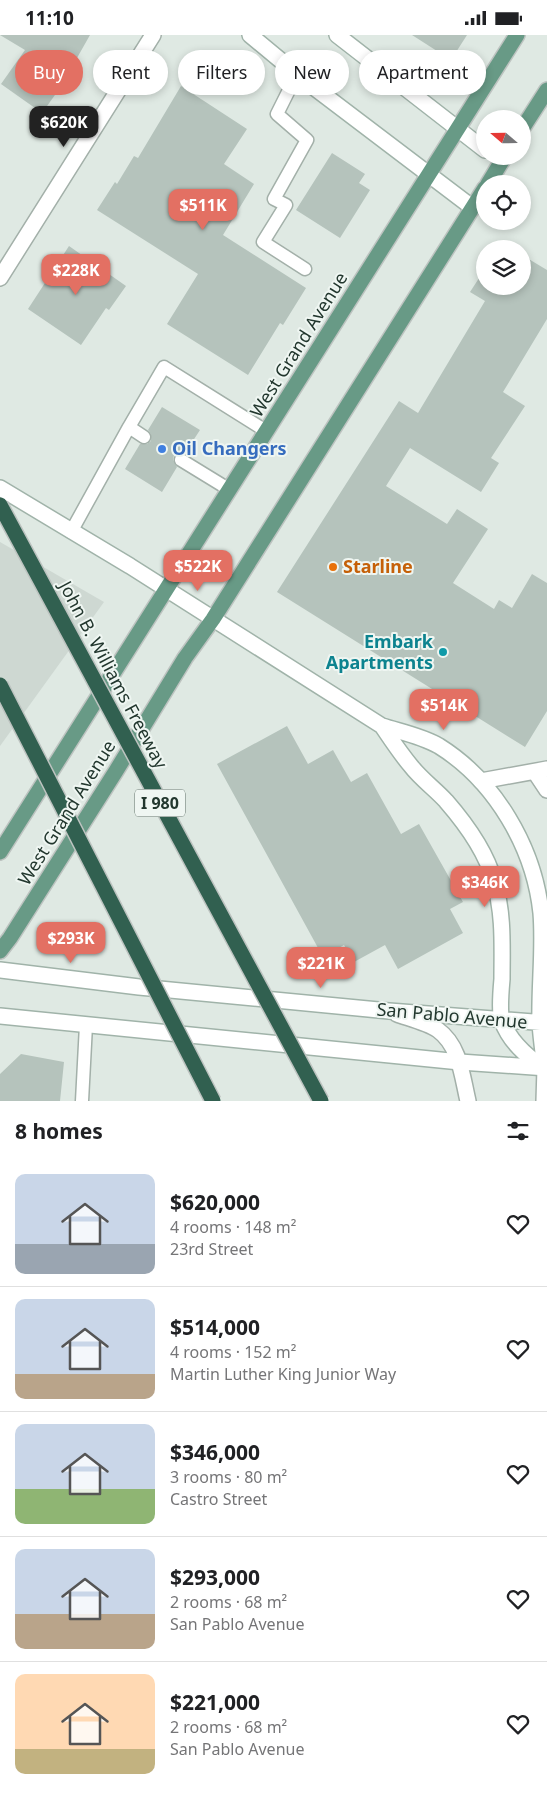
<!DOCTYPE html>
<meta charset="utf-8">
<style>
:root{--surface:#fff;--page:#f6f6f6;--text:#202124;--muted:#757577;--line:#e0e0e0;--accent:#e37063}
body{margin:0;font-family:"Noto Sans",sans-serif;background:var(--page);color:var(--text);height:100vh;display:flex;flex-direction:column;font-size:19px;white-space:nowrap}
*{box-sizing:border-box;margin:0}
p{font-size:16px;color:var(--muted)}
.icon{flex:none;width:28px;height:28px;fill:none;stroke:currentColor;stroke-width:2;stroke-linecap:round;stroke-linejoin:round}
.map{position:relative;height:1066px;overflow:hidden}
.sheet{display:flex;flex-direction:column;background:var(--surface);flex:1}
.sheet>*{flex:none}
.hud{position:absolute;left:15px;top:15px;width:518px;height:45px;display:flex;gap:10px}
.needle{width:32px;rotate:290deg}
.fabs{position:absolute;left:476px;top:75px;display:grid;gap:10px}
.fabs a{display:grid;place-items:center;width:55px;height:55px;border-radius:50%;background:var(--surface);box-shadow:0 2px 8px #0003;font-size:25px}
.price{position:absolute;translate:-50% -42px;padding:0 11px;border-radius:10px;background:var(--accent);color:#fff;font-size:16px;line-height:32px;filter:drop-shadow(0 1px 2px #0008)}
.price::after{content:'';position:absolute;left:50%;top:30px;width:15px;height:11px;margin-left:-8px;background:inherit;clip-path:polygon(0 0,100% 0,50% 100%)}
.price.selected{background:#222;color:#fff}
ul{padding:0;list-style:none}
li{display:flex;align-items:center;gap:15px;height:125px;padding:0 15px}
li+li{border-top:1px solid var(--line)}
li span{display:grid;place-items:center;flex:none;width:140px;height:100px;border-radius:10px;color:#555}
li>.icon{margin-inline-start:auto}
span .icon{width:60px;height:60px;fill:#fffc;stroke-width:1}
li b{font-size:21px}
h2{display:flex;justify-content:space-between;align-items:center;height:60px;padding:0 15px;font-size:21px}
.pill{padding:0 18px;border-radius:22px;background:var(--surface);box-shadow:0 2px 8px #0003;font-size:18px;line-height:45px}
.pill.selected{background:var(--accent);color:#fff}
.status{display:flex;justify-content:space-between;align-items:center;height:35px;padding:0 25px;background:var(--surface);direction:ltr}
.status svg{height:14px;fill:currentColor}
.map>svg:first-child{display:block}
.built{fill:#ced8d2}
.building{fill:#b5c3bc}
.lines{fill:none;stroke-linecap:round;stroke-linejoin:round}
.service-casing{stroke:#a3b0a9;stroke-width:15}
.pedestrian-casing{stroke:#a3b0a9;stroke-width:18}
.minor-casing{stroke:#a3b0a9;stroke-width:18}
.tertiary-casing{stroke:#a3b0a9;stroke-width:18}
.secondary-casing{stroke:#a0b3a9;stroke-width:18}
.primary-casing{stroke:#bdc3c0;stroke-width:18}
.service{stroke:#fff;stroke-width:12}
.pedestrian{stroke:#fff;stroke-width:15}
.minor{stroke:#fff;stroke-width:15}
.tertiary{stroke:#fff;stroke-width:15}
.secondary{stroke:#fff;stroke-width:15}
.primary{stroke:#689a86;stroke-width:15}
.motorway-bridge-casing{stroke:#bdc3c0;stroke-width:18;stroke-linecap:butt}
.motorway-bridge{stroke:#316050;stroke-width:15}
.shop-dot{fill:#3f7fe0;stroke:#eff6f2;stroke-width:2}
.food-dot{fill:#e8710a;stroke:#eff6f2;stroke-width:2}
.culture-dot{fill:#0f9aa8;stroke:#eff6f2;stroke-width:2}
.labels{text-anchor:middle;stroke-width:4;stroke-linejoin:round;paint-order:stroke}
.shield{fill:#eff6f2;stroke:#607069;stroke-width:1}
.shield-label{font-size:16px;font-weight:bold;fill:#22372e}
.street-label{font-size:18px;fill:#22372e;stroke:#eff6f2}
.shop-label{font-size:18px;font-weight:bold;fill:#366cbe;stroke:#eff6f2;text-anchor:start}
.food-label{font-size:18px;font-weight:bold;fill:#c56008;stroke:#eff6f2;text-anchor:start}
.culture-label{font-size:18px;font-weight:bold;fill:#0d838f;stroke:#eff6f2;text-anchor:end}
</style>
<div class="status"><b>11:10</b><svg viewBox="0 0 49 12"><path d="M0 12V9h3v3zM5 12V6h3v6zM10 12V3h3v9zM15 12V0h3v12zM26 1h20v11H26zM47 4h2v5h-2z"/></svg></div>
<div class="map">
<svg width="547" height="1066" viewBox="0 0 547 1066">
<rect width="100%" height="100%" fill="#dfe9e3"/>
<path class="built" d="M0,507L104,567L0,711Z"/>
<path class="building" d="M0,0H90L60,53L42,78L1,49L25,15Z
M412,0H467L451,25Z
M181,51L247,94L224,129L254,149L223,200L306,253L283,290L280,288L248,340L167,289L198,239L97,175L115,147L117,149L134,121L138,123Z
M332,118L365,139L359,148L370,155L340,203L296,175Z
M502,207L513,214H498Z
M69,211L126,251L109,275L106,273L81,310L28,274Z
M522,220L547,235V284L503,357L525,371L491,423L499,428L481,457L410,413L386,451L447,489L457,474L488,494L453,548L494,574L499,565L512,573L532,539L547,548V676L525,712L277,557L399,366L418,378L485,266L470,257L485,234V251H522Z
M162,372L200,395L185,418L181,417L174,420L173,425L177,432L162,457L125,434L140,409H147L151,406V399L148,395Z
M287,691L308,729L333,715L351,747L367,738L401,799L419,789L463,867L450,874L463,898L398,934L385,910L354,927L344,910L323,922L217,729Z
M21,1019L64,1027L60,1066H0V1039Z"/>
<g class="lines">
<g class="service-casing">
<path id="service" d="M297,39L277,79L307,105L274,164L286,170L263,207L305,234
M144,402L129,392L164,332L266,396
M181,425L230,455
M71,497L129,392
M82,1066L86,990"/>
</g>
<g class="pedestrian-casing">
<path id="pedestrian" d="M535,737L547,755"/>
</g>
<g class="minor-casing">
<path id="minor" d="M0,243L153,0
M481,746L547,734"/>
</g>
<g class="tertiary-casing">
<path id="tertiary" d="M397,979C408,983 428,988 438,995C460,1011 462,1041 468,1066
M544,1066L545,1033"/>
</g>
<g class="secondary-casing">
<path id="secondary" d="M250,0L303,44L473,173
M337,0L485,115
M0,453L130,531L382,691C401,697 422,701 439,711C495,746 534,812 541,878C544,914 539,951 540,988C541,1003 543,1018 545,1033
M382,691C391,704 400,718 411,731C421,744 435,754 446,766C466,789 486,816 494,846C504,879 502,911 502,944C501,955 499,976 502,986C510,1007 526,1021 544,1033
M0,935L139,952L389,976L547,988
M0,981L460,1027L547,1033"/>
</g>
<g class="primary-casing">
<path id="primary" d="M522,94L547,55
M488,149L505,121
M0,817L517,0
M0,916L10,903L116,736L185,623L213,584L485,153"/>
</g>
<use href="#service" class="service"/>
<use href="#pedestrian" class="pedestrian"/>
<use href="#minor" class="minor"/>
<use href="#tertiary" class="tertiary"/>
<use href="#secondary" class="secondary"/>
<use href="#primary" class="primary"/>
<g class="motorway-bridge-casing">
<path id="motorway-bridge" d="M0,470L321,1066
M0,650L213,1066"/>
</g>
<use href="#motorway-bridge" class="motorway-bridge"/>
</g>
<circle class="shop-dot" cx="162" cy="414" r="5"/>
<circle class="food-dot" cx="333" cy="532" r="5"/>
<circle class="culture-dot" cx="443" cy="617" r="5"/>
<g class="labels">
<rect class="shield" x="135" y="754.5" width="50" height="27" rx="4"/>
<g class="shield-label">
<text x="160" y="774">I 980</text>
</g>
<g class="street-label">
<text transform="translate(299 310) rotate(-58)" y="6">West Grand Avenue</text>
<text transform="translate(113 640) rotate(62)" y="6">John B. Williams Freeway</text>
<text transform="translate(67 778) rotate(-58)" y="6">West Grand Avenue</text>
<text transform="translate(452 981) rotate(5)" y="6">San Pablo Avenue</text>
</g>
<g class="shop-label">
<text x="172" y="420">Oil Changers</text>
</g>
<g class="food-label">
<text x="343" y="538">Starline</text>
</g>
<g class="culture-label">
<text x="433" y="613">Embark<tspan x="433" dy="21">Apartments</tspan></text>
</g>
</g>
</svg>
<div class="fabs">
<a><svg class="needle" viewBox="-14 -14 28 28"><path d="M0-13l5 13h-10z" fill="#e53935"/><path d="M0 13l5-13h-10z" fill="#757577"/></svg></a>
<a><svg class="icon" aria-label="locate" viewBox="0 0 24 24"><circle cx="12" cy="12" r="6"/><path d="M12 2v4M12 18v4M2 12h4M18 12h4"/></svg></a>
<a><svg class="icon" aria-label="layers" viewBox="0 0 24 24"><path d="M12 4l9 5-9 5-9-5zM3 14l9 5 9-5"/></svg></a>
</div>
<b class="price selected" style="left:64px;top:113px">$620K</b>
<b class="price" style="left:203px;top:196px">$511K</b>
<b class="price" style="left:76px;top:261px">$228K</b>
<b class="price" style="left:198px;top:557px">$522K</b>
<b class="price" style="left:444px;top:696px">$514K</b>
<b class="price" style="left:485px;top:873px">$346K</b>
<b class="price" style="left:71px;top:929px">$293K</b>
<b class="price" style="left:321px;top:954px">$221K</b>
<div class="hud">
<a class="pill selected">Buy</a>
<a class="pill">Rent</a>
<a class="pill">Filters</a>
<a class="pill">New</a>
<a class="pill">Apartment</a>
</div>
</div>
<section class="sheet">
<h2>8 homes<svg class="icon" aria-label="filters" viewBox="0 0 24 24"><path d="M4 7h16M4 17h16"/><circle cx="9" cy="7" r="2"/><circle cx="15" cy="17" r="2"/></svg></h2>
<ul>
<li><span style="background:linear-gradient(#c9d6e8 70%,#9aa5b1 0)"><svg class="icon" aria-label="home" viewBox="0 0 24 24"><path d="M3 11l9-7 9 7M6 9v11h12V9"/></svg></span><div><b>$620,000</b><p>4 rooms · 148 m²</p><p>23rd Street</p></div><svg class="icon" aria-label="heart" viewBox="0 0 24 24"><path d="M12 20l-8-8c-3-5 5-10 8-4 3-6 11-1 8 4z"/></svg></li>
<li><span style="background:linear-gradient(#c9d6e8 75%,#b9a48a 0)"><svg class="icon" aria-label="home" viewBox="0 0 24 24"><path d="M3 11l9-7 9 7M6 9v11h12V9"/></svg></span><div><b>$514,000</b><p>4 rooms · 152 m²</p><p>Martin Luther King Junior Way</p></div><svg class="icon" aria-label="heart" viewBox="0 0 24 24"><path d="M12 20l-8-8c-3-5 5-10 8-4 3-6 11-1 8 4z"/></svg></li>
<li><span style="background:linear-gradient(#c9d6e8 65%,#8fb573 0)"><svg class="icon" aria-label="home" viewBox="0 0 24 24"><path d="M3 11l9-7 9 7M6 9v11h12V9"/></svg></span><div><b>$346,000</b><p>3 rooms · 80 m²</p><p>Castro Street</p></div><svg class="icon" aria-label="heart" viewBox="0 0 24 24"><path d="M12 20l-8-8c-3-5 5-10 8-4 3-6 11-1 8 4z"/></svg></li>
<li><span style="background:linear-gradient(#c9d6e8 65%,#b9a48a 0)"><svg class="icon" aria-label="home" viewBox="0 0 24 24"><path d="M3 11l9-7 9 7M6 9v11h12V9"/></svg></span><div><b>$293,000</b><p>2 rooms · 68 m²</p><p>San Pablo Avenue</p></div><svg class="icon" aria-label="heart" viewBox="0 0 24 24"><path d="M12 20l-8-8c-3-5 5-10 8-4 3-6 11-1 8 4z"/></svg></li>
<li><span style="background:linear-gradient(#ffd9b3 75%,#c2b280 0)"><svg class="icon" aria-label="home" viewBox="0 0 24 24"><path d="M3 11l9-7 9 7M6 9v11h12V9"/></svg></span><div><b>$221,000</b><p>2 rooms · 68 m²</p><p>San Pablo Avenue</p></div><svg class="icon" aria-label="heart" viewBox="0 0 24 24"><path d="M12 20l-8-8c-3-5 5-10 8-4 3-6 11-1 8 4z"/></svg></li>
</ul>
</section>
